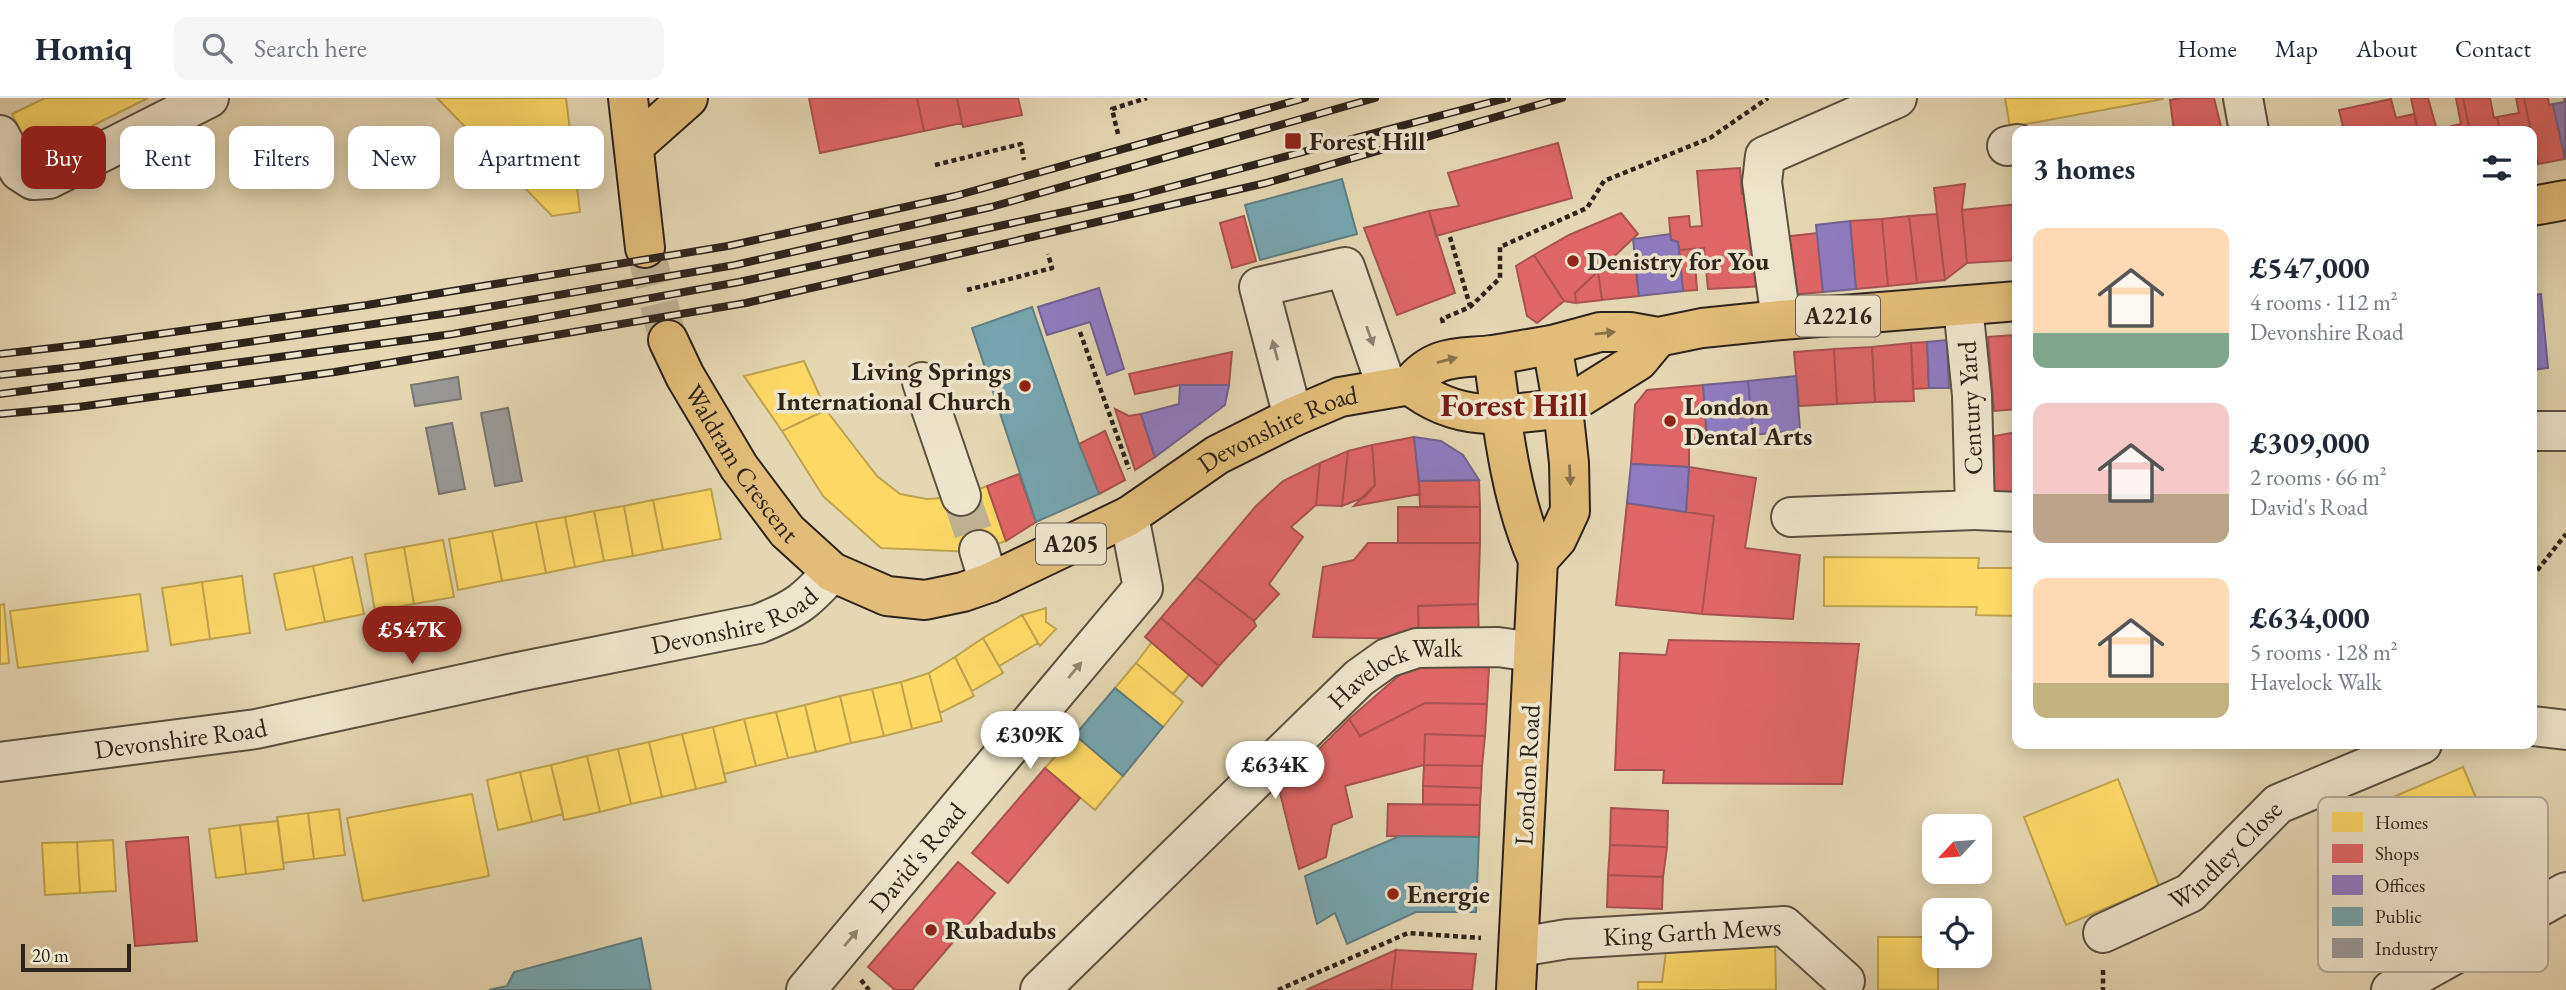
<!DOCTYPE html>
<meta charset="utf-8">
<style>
:root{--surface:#fff;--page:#f6f6f7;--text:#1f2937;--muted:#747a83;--line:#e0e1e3;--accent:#8f2418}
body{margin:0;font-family:"EB Garamond",serif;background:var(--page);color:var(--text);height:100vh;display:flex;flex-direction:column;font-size:26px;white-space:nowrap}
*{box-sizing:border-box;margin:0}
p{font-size:23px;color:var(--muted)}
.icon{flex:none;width:38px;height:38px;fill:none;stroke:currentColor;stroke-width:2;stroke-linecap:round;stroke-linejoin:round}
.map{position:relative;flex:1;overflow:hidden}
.drawer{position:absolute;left:2012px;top:28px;width:525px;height:623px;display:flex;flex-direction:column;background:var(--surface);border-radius:14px;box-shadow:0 4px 18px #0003}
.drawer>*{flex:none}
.guide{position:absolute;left:21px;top:28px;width:665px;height:63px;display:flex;gap:14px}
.needle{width:46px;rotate:244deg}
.fabs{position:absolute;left:1922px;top:716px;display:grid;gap:14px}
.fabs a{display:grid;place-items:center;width:70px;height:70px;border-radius:14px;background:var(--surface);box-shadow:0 4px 18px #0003;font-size:35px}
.scale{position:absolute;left:21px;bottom:18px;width:110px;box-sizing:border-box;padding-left:7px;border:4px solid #2d241b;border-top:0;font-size:19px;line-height:24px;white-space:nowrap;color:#2d241b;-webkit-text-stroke:5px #ede5cc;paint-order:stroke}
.price{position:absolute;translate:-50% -60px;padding:0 16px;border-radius:24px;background:#fff;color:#222;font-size:23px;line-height:46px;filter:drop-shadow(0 2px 4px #0008)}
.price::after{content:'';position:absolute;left:50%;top:42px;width:21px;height:16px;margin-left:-10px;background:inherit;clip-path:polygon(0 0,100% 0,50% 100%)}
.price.active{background:var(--accent);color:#fff}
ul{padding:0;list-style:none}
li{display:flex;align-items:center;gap:21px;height:175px;padding:0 21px}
li span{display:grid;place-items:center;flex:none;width:196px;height:140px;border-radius:14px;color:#555}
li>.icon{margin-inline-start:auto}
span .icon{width:84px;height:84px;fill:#fffc;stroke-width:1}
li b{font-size:30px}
h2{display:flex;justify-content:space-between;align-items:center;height:84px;padding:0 21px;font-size:30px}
.pill{padding:0 24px;border-radius:14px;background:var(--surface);box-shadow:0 4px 18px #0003;font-size:24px;line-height:63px}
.pill.active{background:var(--accent);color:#fff}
header{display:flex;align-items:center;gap:42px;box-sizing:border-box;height:98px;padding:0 35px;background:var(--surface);border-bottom:2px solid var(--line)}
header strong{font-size:33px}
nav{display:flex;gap:38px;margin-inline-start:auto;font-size:24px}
.search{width:490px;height:63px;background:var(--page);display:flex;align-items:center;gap:18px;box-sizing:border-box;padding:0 24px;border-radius:14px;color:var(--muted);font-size:26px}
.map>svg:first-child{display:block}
.homes{fill:#ffd966;stroke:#c0a350;stroke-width:2}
.shops{fill:#e06666;stroke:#aa5250;stroke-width:2}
.offices{fill:#8e7cc3;stroke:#716291;stroke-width:2}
.public{fill:#76a5af;stroke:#607e83;stroke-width:2}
.industry{fill:#999;stroke:#797673;stroke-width:2}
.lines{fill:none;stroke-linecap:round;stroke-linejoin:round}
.minor-tunnel{stroke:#bfb393;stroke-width:38;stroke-dasharray:38 19;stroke-linecap:butt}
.highway-tunnel{stroke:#bfb393;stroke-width:38;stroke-dasharray:38 19;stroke-linecap:butt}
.minor-casing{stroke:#5b5140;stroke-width:42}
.major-casing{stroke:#2d241b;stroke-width:42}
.highway-casing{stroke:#2d241b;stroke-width:42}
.path{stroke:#2d241b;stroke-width:4.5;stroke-dasharray:5 3.5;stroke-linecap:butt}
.minor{stroke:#ede5cc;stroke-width:38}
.major{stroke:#e2bc78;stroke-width:38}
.highway{stroke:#e2bc78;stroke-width:38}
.rail-casing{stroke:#2d241b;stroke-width:8}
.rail{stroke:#ede5cc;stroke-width:5;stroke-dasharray:16;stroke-linecap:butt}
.oneway{fill:#88704a}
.oneway2{fill:#8d8474}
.poi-dot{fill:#8f2418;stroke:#ede5cc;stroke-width:2.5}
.labels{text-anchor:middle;stroke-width:7;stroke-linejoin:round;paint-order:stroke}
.shield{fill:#ede5cc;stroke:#675e50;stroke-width:2}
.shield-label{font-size:24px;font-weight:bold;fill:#2d241b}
.poi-label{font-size:26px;font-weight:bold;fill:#2d241b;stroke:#ede5cc;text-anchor:start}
.street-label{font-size:26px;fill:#2d241b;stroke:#ede5cc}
.district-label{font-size:33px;font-weight:bold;fill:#7a1f14;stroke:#ede5cc}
.key{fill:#ede5cc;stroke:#b3ab97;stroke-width:2}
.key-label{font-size:19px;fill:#2d241b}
</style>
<header>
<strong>Homiq</strong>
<div class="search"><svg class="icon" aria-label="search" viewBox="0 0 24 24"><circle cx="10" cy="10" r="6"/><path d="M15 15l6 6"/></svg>Search here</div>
<nav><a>Home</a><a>Map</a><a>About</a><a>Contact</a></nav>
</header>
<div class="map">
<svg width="2566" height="892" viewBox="0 0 2566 892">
<rect width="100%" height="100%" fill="#e4d7b1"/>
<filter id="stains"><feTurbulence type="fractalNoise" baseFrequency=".00286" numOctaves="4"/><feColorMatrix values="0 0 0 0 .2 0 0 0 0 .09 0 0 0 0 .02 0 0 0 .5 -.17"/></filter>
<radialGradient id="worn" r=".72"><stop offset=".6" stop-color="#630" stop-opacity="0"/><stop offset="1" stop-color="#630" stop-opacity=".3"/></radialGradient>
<path class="homes" d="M45,0H148L32,58L12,16Z
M437,0H566L580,114L552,118Z
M2005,0H2163V1L2010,29Z
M804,263L826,312L782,333L744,278Z
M826,312L877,378L900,396L927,401L957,399L974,454L881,450L823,398L782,333Z
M987,388L1006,443L974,454L957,399Z
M711,391L721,441L663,452L653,402Z
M653,402L663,452L633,458L624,408Z
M624,408L633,458L604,463L594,413Z
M594,413L604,463L575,469L565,419Z
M565,419L575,469L546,475L536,424Z
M536,424L546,475L502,483L492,433Z
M492,433L502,483L458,492L449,441Z
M443,442L454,499L414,506L404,449Z
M404,449L414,506L375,513L365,456Z
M352,459L364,516L325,524L313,468Z
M1824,459L1979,460L1978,470H2018V518L1976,517L1977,509L1824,508Z
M313,468L325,524L286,532L274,476Z
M242,478L250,535L210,541L202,484Z
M202,484L210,541L171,547L162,490Z
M140,496L148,553L18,570L10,513Z
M4,506L9,565L0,566V507Z
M1046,510V524L1056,531L1040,548L1022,517Z
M1022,517L1038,545L999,568L983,540Z
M983,540L1003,575L972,593L955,559Z
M1152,544L1189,577L1173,596L1136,565Z
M955,559L974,598L940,615L929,575Z
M1136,565L1183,604L1163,629L1115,590Z
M929,575L942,623L912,631L901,584Z
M901,584L912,631L884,638L872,591Z
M872,591L884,638L851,645L840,598Z
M840,598L851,645L816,654L805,607Z
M805,607L816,654L788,660L776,614Z
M776,614L788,660L756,668L744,621Z
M744,621L756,668L724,676L713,629Z
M713,629L726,684L696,691L682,636Z
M682,636L696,691L662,699L649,644Z
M1075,637L1123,678L1095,712L1045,670Z
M649,644L662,699L631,706L618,651Z
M618,651L631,706L600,714L587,658Z
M587,658L600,714L564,722L551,667Z
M551,667L563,716L532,724L520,674Z
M2463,669L2505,769L2411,808L2370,709Z
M520,674L532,724L498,732L487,682Z
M2118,681L2159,788L2066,827L2024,719Z
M472,696L489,778L363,803L347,720Z
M339,711L345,757L314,761L308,715Z
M308,715L314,761L283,765L277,719Z
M278,723L284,771L246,776L240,727Z
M240,727L246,776L216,780L209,731Z
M113,742L116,793L80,795L77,744Z
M77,744L80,795L45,797L42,745Z
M1878,839H1934V858H1938V892H1878Z
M1775,845L1776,892H1638V884H1662L1667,846Z"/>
<path class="shops" d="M809,0H917L924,33L820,55Z
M917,0H957L962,25L924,33Z
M957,0H1018L1022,17L963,29Z
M2181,0H2214L2222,33H2174L2170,2Z
M2411,0H2428L2437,32L2444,30L2445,33H2418Z
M2456,0H2463L2470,33H2445L2444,30L2461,26Z
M2463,0H2490L2494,20L2497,19L2500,33H2470Z
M2516,0H2524L2531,33H2500L2497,19L2519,15Z
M2524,0H2548L2549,7L2553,6L2565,61L2538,66Z
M2391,1L2396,20L2414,16L2418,33H2344L2339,12Z
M1558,45L1572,100L1436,138L1429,113L1459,108L1448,75Z
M1740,70L1742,96L1753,95L1767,188L1708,191L1704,150L1679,152L1678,144L1671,142L1669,120L1689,118L1690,129L1702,128L1697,73Z
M1965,86L1962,112L1967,165L1945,182L1934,90Z
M2018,106V162L1967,165L1962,112Z
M1429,113L1455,195L1397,217L1364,130Z
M1621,115L1638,136L1575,195L1576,205L1564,203L1534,157L1569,137Z
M1937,116L1945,182L1917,185L1909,118Z
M1244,118L1256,163L1232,170L1220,125Z
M1909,118L1917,185L1888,188L1882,121Z
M1882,121L1888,188L1856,191L1850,123Z
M1817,135L1823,194L1789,197L1783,139Z
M1694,151L1697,192L1683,193L1679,152Z
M1534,157L1564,203L1537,225L1527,218L1516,168Z
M1635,166L1639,198L1602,202L1598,173L1601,170Z
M1598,173L1602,202L1576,205L1575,195Z
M2014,237L2018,311L1994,313L1988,239Z
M1927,244L1929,290L1913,291L1911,245Z
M1911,245L1914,303L1875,304L1872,249Z
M1872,249L1875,304L1837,306L1834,251Z
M1834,251L1837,306L1799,308L1794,254Z
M1232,254L1229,287H1180L1135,296L1129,276Z
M1703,287L1707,340L1689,341V369L1631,366L1635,307L1647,292Z
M1115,311L1129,318L1141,316L1155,359L1135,372Z
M1105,333L1125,382L1099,396L1079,346Z
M2018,334V405L1994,404V338Z
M1414,339L1420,396L1354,408L1375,387L1372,347Z
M1372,347L1375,387L1365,399L1342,408L1348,353Z
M1348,353L1342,408L1316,407L1320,365Z
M1320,365L1316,407L1291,429L1303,439L1269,486L1279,496L1254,523L1196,479L1256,408L1283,383Z
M1689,369L1756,380L1745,450L1800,457L1793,521L1702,516L1714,418L1686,414Z
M1019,376L1036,424L1006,443L987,388Z
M1479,382L1480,409L1420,408L1419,383Z
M1627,405L1714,418L1702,516L1616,507Z
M1398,409H1480V445H1398Z
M1368,445H1480L1478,506L1418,508L1419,541L1313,539L1323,469L1354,462Z
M1196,479L1254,523L1256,528L1219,568L1161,520Z
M1478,506L1479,541H1419L1418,508Z
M1161,520L1219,568L1202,588L1145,539Z
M1669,542L1859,546L1842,686L1663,685L1664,672H1615L1620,555L1666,557Z
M1425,568L1489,569L1487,606L1425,605L1360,638L1349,621L1409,569Z
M1425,605L1487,606L1485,638L1425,636L1424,667L1345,688L1352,719L1332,727L1326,759L1299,771L1279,691L1349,621L1360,638Z
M1425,636L1485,638L1482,668L1424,667Z
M1424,667L1482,668L1481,690L1423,688Z
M1045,670L1080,700L1008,785L972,755Z
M1423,688L1481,690L1480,707L1423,706Z
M1388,706L1480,707L1479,739L1387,738Z
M1611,710L1668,713L1667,749L1610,747Z
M188,739L197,843L135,848L126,744Z
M1610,747L1667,749L1663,779L1608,777Z
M958,764L995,795L912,892H895L868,869Z
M1608,777L1663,779L1662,811L1607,809Z
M1396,852L1391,892H1306Z
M1396,852L1476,856L1472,892H1391Z"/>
<path class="offices" d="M2564,0H2566L2565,61L2553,6L2565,4Z
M1850,123L1856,191L1823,194L1816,127Z
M1670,136L1671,142L1678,144L1683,193L1639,198L1633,141Z
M1099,190L1124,271L1107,277L1090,224L1047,237L1038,209Z
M2541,196L2548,270L2532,272V197Z
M1947,242L1949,290H1929L1927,244Z
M1796,278L1800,332L1753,337L1748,283Z
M1748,283L1753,337L1707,340L1703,287Z
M1180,287H1229L1225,307L1155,359L1141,316L1179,306Z
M1414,339L1441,343L1463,357L1479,382L1419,383Z
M1631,366L1689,369L1686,414L1627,405Z"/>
<path class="public" d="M1342,81L1357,136L1260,162L1245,107Z
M1032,209L1079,346L1099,396L1036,424L972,230Z
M1115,590L1163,629L1123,678L1075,637Z
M1400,738L1479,739L1476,814H1416L1347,846L1335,815L1317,826L1305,778Z
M641,840L651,892H489L507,888L514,874Z"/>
<path class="industry" d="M458,279L461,301L415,308L411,287Z
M508,310L522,383L495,388L481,315Z
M452,325L465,391L439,396L426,330Z"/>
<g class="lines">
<path class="minor-tunnel" d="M961,398L979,452"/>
<path class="highway-tunnel" d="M645,150L668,242"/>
<g class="minor-casing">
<g id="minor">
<path d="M2243,0L2249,33"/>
<path d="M0,37L19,73L33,82L49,81L209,0"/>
<path d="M2007,48L2018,46"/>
<path d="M1781,222L1762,84L1765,58L1897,0"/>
<path d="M922,284L961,398"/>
<path d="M1293,319L1259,189L1345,169L1387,290"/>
<path d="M2532,333H2566"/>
<path d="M1975,412L2018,414"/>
<path d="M1791,419L1975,412L1972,297L1963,208"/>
<path d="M979,452L989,485"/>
<path d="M2532,628L2566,632"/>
<path id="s1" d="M0,664L256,631L518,574L758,526C796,511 805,504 832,474"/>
<path id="s2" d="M2103,835L2190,795L2278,706L2422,646"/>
<path id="s3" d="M1520,849L1567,841L1784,828L1845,883"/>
<path id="s4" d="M806,892L1143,490L1129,418"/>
<path id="s5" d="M1040,892L1359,580L1387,560L1417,550L1498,549L1533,554"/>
<path d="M2391,892L2566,794"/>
</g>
</g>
<g class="major-casing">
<path id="major" d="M634,48L688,0
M2532,108L2566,102
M1552,247L1600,234H1630L1658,239L1702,230L1781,222L2018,203
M1563,310L1638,263L1658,239"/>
</g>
<g class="highway-casing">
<g id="highway">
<path d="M628,0L645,150"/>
<path id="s6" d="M668,242L685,278L739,369L787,433L832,474L887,498L925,502L963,494L989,485L1129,418L1217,357L1293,319L1340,299L1410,287C1458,326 1507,317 1563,310"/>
<path d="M1493,257C1502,324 1510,401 1538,462L1516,892"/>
<path d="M1410,287C1435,256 1457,261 1493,257C1513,254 1532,250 1552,247L1563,310L1569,365L1570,413L1557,441L1538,462"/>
</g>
</g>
<path class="path" d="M1118,36L1112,11L1147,0
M935,67L1021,46L1024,62
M1450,139L1470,208
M967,192L1052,170L1048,156
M1443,225L1442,221L1470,209L1500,180V149L1587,110L1604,83L1710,40L1768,0
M1080,234L1129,371
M2532,479L2566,436
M2103,872V892
M861,882L869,892
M1278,892L1408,835L1481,840"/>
<use href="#minor" class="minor"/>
<use href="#major" class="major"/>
<use href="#highway" class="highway"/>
<g class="rail-casing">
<path id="rail" d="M0,256L87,246L367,207L728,148L955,98L1305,0
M0,277L82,268L464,213L735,167L991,109L1375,0
M0,296L453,236L739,184L1133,99L1507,0
M0,316L78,309L335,274L746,205L1266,85L1562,0"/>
</g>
<use href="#rail" class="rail"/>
</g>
<defs><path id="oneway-solid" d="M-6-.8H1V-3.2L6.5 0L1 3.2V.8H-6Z" transform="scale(1.75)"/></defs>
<g class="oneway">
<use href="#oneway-solid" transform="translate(1605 235) rotate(-6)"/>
<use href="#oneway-solid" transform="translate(1447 262) rotate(-14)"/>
<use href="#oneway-solid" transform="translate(1570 377) rotate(87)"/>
</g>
<g class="oneway2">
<use href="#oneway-solid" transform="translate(1370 238) rotate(70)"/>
<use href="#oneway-solid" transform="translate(1275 252) rotate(-105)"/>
<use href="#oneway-solid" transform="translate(1075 572) rotate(-50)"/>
<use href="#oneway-solid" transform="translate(851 840) rotate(-50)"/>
</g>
<g class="poi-dot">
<rect x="1284" y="34" width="18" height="18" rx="3.5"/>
<circle cx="1573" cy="163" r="7"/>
<circle cx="1025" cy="288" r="7"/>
<circle cx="1670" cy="323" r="7"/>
<circle cx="1393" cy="796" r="7"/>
<circle cx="931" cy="832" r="7"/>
</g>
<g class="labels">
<g class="shield">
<rect x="1796" y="197.5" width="84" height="41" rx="5"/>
<rect x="1036" y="425.5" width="70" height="41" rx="5"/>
</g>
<g class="shield-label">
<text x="1838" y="226">A2216</text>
<text x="1071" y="454">A205</text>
</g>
<g class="poi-label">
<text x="1309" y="52">Forest Hill</text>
<text x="1587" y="172">Denistry for You</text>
<text x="1011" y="282" text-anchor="end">Living Springs<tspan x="1011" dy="30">International Church</tspan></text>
<text x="1684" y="317">London<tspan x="1684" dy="30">Dental Arts</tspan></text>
<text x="1407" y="805">Energie</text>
<text x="945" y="841">Rubadubs</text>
</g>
<g class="street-label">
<text transform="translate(1970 310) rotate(-93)" y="9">Century Yard</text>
<text dy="9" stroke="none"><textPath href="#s6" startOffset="780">Devonshire Road</textPath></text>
<text dy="9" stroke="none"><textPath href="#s6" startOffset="144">Waldram Crescent</textPath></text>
<text dy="9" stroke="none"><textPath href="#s1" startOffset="749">Devonshire Road</textPath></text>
<text dy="9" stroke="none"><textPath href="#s5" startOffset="483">Havelock Walk</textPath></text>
<text dy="9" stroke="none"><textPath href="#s1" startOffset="182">Devonshire Road</textPath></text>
<text transform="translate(1527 677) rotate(-87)" y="9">London Road</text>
<text dy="9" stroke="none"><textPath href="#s2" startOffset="147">Windley Close</textPath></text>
<text dy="9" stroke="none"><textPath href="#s4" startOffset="173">David's Road</textPath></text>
<text dy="9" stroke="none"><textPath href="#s3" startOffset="173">King Garth Mews</textPath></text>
</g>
<g class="district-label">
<text x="1514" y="318">Forest Hill</text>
</g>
</g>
<rect x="2318" y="699" width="230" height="175" rx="10" class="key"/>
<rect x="2332" y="714" width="31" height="20" fill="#ffd966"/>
<rect x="2332" y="746" width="31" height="19" fill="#e06666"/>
<rect x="2332" y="777" width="31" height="20" fill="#8e7cc3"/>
<rect x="2332" y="809" width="31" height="19" fill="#76a5af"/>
<rect x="2332" y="840" width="31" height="20" fill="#999"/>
<g class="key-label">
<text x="2375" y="731">Homes</text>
<text x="2375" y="762">Shops</text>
<text x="2375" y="794">Offices</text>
<text x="2375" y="825">Public</text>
<text x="2375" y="857">Industry</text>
</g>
<rect width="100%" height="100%" filter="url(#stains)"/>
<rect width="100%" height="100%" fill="url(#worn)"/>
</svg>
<div class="fabs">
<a><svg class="needle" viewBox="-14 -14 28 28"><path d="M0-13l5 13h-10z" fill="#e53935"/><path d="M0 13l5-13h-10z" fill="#747a83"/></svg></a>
<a><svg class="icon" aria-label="locate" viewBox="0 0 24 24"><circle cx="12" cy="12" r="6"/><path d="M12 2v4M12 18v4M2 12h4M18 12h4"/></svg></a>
</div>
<div class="scale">20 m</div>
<b class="price active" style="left:412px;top:568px">£547K</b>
<b class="price" style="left:1030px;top:673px">£309K</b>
<b class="price" style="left:1275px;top:703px">£634K</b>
<div class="guide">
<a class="pill active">Buy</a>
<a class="pill">Rent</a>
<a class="pill">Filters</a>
<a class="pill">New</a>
<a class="pill">Apartment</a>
</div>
<section class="drawer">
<h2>3 homes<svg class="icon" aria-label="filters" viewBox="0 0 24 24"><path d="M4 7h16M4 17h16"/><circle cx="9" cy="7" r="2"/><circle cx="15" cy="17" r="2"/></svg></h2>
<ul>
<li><span style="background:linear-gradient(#ffd9b3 75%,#7fa58c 0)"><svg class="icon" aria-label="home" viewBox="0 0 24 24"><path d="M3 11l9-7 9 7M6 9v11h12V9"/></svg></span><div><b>£547,000</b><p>4 rooms · 112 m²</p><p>Devonshire Road</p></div></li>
<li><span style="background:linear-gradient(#f6c9c9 65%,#b9a48a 0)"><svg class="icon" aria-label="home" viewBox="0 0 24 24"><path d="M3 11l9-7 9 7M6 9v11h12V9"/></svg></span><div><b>£309,000</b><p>2 rooms · 66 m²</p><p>David's Road</p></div></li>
<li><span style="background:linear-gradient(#ffd9b3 75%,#c2b280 0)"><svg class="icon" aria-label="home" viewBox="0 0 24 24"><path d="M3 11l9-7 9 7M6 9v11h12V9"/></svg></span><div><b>£634,000</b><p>5 rooms · 128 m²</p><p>Havelock Walk</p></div></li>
</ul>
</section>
</div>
